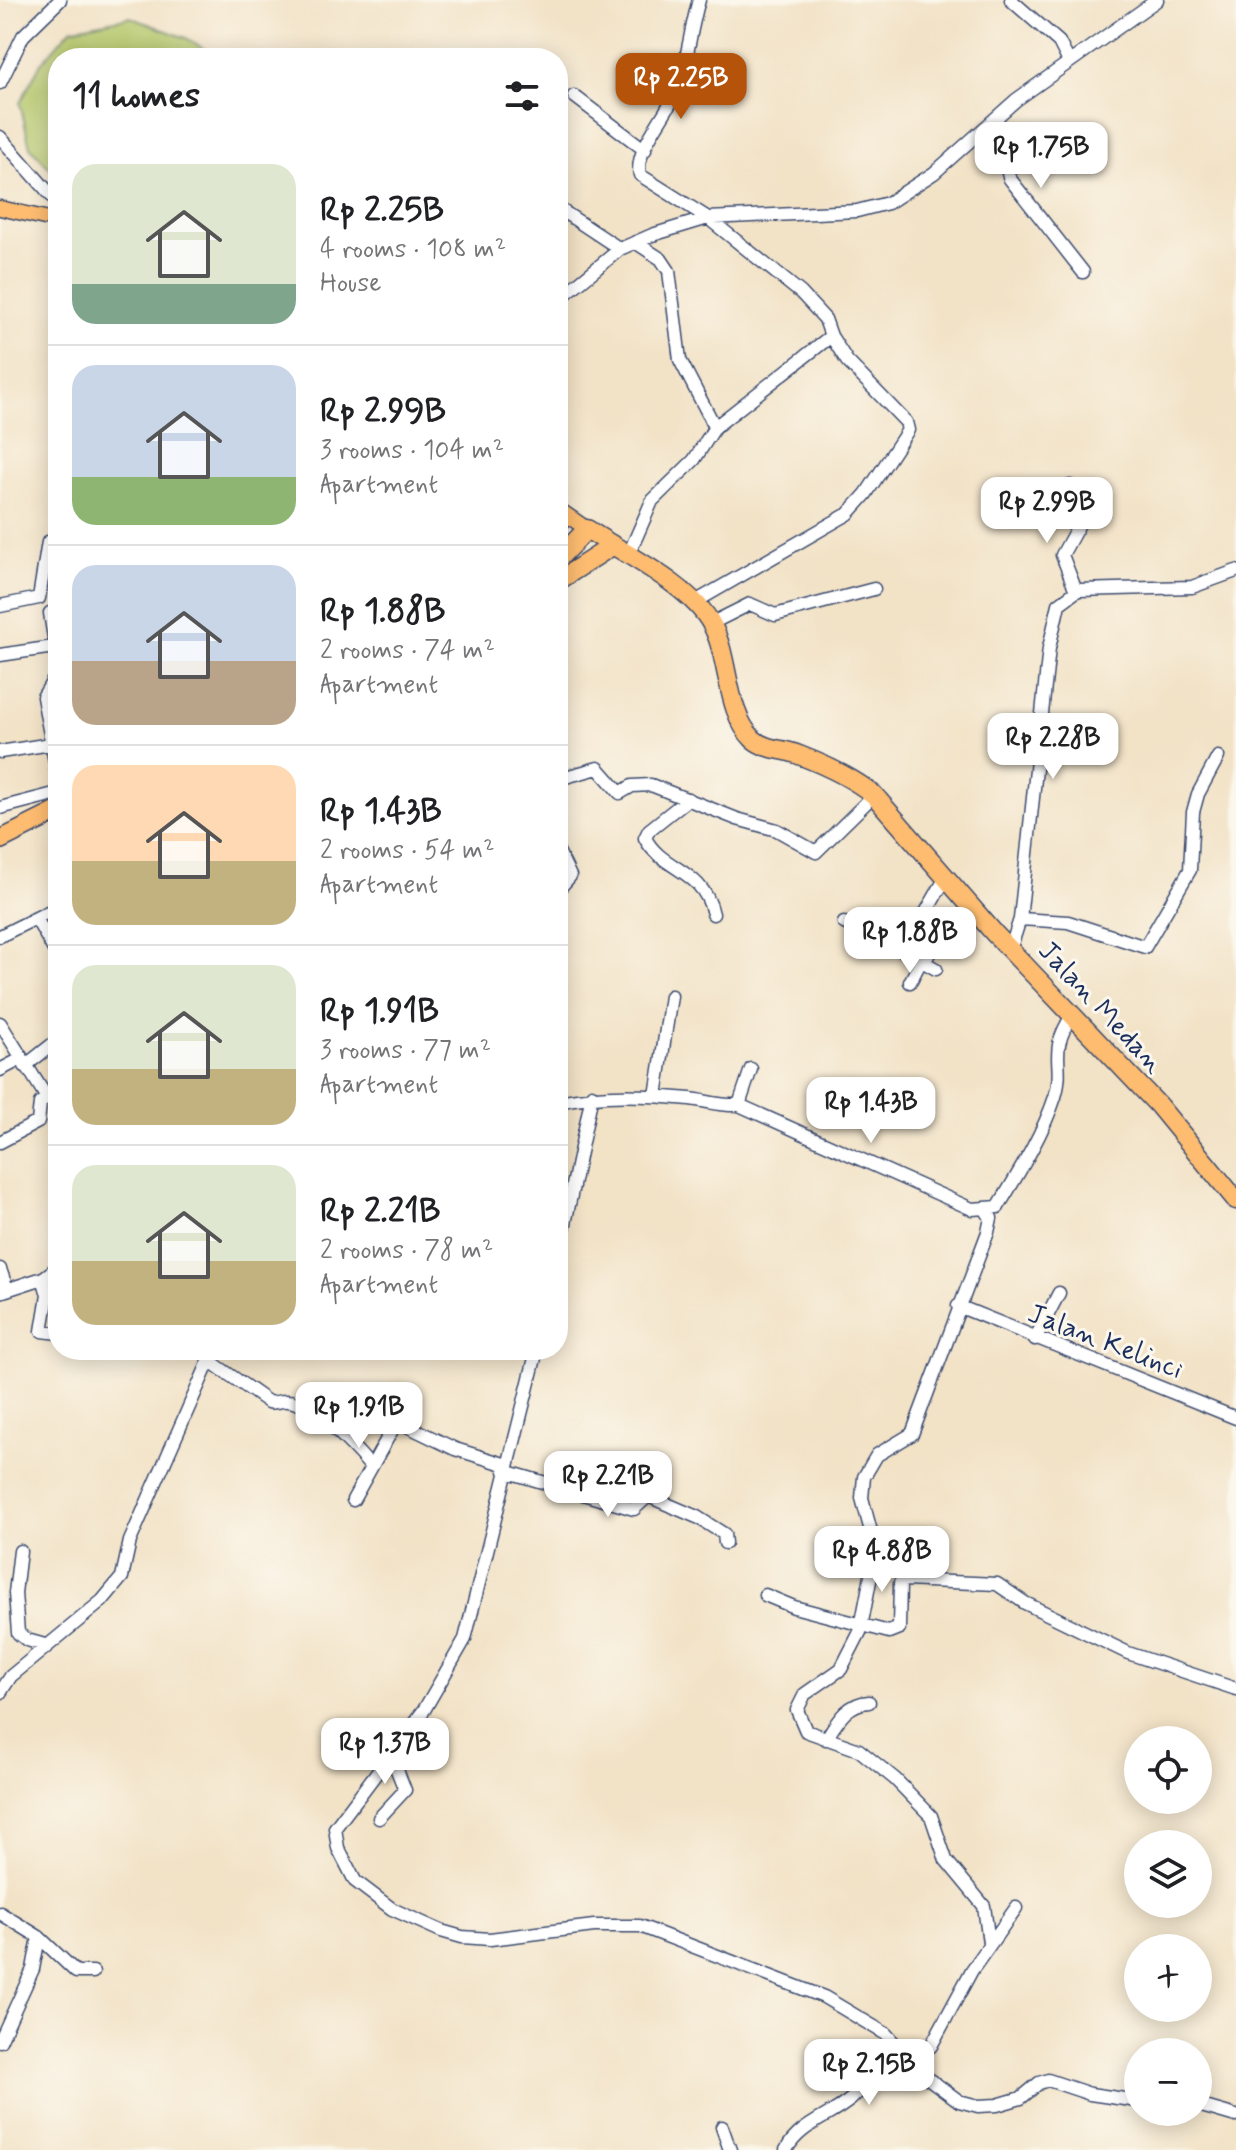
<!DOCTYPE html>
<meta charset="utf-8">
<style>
:root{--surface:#fff;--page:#f6f6f6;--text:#202124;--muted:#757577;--line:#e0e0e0;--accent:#b45309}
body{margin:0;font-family:Mynerve,sans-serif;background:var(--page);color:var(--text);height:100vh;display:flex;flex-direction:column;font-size:30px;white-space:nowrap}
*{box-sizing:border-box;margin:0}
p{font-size:26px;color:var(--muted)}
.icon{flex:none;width:44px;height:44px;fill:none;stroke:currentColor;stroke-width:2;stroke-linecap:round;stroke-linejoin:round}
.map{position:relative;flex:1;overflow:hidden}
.panel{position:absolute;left:48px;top:48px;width:520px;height:1312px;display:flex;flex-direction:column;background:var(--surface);border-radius:32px;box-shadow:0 4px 20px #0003}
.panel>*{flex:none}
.buttons{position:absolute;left:1124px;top:1726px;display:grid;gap:16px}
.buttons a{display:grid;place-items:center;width:88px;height:88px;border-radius:50%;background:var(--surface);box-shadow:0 4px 20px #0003;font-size:40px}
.price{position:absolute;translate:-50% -68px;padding:0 18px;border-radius:16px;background:#fff;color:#222;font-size:26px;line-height:52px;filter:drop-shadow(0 2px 4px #0008)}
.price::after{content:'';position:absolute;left:50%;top:48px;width:24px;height:18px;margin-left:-12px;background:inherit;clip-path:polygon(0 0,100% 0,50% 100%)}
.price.selected{background:var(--accent);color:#fff}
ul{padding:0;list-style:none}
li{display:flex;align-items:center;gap:24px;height:200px;padding:0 24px}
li+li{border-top:2px solid var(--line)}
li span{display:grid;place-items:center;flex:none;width:224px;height:160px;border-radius:24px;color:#555}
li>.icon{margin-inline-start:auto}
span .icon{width:96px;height:96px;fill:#fffc;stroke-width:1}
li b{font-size:34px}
h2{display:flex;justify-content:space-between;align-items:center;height:96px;padding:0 24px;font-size:34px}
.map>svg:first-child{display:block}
.green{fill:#b3c669;stroke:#677a64;stroke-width:2}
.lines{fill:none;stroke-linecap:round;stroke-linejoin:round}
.minor-casing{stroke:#3b4a6e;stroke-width:15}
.major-casing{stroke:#3b4a6e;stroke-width:17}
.highway-casing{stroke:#3b4a6e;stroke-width:21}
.minor{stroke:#fff;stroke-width:12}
.major{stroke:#fdbc6f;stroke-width:14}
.highway{stroke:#fdbc6f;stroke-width:18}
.labels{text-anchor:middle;stroke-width:6;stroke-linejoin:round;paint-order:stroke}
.street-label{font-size:28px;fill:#1b2f5e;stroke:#fbf7ec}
</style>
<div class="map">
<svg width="1236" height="2150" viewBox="0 0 1236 2150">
<rect width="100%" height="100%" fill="#fbf7ec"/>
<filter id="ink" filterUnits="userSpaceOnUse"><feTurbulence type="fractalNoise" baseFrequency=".0125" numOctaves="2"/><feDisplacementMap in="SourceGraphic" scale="16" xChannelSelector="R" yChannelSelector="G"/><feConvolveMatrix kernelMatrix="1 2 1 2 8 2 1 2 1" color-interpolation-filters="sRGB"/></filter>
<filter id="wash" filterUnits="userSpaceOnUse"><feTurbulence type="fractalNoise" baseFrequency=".006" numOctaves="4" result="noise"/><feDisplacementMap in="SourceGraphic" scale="32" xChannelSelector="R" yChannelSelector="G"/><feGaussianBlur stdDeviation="1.8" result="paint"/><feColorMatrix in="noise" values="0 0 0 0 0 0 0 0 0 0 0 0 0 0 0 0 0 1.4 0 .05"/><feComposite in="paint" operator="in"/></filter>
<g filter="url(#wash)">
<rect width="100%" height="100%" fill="#f2e2c6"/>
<path class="green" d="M130,17L186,38L219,58H58V177L30,147L20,103L41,63L71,29Z"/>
</g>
<g filter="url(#ink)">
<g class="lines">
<g class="minor-casing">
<path id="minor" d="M1011,0L1059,42L1069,62
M0,83L23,36L60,0
M574,96L645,150
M996,119C1010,138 1001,159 1010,179L1083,272
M0,137L58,203
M558,208L620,249
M635,242L661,259L669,271L680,360L715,427
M558,300L620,249L652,235L708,218L857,211L888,203L934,173L1016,100L1157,0
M1070,486L1090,504L1062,555L1076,591
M628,556L652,501L694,460L715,427L831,336
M695,602L848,514L866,494L908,430L906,422L847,361L831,336L825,319L801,293L708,218L640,175C634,154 661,121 671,102C687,72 689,33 699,0
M0,606L39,598L48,542
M50,613L58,663
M712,623L750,604L775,615L874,589
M0,655L54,647
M58,672L43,697L58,778
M0,752L51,744
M558,779L598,768L620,793L632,786L651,785L737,819L777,830L816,852L874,795
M688,799L649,830L645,838C662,871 703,868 713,914
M0,808L58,793
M558,851L570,876L558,890
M36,918L58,957
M1020,919L1068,922L1145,947L1190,870L1193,812L1198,794L1218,757
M844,923L905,949L945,879
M0,936L58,907
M902,950L936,969
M1010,950L1020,919L1049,648L1059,604L1078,590L1192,587L1236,571
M924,963L937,938
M910,982L921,961
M0,1023L47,1098
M25,1066L58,1040
M0,1070L21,1059
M656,1096L671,996
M558,1102C602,1093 645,1095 690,1099C707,1101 721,1106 739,1105L972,1209L998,1207C1018,1174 1043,1134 1055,1097C1066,1061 1046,1055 1073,1014
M739,1105L751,1069
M0,1142L38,1122L40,1103L58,1091
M986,1210L991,1218L988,1232L912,1434L877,1455L864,1477L862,1498L876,1550L860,1632L841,1669L805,1694L797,1710L806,1731L859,1750L895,1779L931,1816L946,1860L984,1906L989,1943
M558,1257L592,1095
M0,1269L7,1289
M43,1278L48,1295L42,1331L58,1333
M0,1292L43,1278L58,1267
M958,1306L1236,1418
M1035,1339L1059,1293
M537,1350L465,1639L424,1710L335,1828L338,1848L355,1881L392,1909L441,1931L462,1937L490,1939L594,1926H640L824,1997L886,2034L921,2073L959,2101L978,2106L997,2105L1021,2098L1039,2083L1048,2080L1090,2094L1138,2101
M210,1361L268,1402C275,1404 280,1400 287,1401C313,1402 355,1448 371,1467
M505,1471L634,1509L648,1496L697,1517L724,1534L725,1543
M353,1500L397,1421L455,1449L507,1465
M20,1551L15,1593L18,1633L27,1640L45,1645
M765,1595L794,1607L889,1632L899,1628L900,1583L905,1580L997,1584L1025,1603L1128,1653L1236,1689
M0,1693L11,1676L102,1601L122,1577L130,1541L214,1350
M826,1739C837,1722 847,1703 869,1702
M379,1818L405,1790L391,1755
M0,1913L39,1937L76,1972H93
M0,2041L33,1969L39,1937
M911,2063L931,2046L972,1970L1016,1908
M1198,2105L1236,2116
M722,2127L730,2150
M786,2150C800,2124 830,2117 851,2099C869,2083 882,2063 901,2048"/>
</g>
<g class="major-casing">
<path id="major" d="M0,208L58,221
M558,509L587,529"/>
</g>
<g class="highway-casing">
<path id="highway" d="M558,559L587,529C624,554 692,586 712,625C730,658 725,711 753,739C767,751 783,748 799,755C825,765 852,777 874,795L994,933L1158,1105L1236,1200
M558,581L612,546
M0,840L58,811"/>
</g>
<use href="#minor" class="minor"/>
<use href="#major" class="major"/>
<use href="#highway" class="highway"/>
</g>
</g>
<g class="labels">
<g class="street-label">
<text transform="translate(1102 1006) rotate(47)" y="10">Jalan Medan</text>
<text transform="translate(1106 1340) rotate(21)" y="10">Jalan Kelinci</text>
</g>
</g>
</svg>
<div class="buttons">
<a><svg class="icon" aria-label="locate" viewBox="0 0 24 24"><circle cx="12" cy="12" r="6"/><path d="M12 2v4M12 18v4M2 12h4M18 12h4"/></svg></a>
<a><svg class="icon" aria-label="layers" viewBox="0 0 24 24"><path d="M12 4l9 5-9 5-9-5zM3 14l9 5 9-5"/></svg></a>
<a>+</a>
<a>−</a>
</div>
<b class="price selected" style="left:681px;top:121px">Rp 2.25B</b>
<b class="price" style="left:1041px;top:190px">Rp 1.75B</b>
<b class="price" style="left:1047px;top:545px">Rp 2.99B</b>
<b class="price" style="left:1053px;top:781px">Rp 2.28B</b>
<b class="price" style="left:910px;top:975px">Rp 1.88B</b>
<b class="price" style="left:871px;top:1145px">Rp 1.43B</b>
<b class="price" style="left:359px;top:1450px">Rp 1.91B</b>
<b class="price" style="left:608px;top:1519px">Rp 2.21B</b>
<b class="price" style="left:882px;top:1594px">Rp 4.88B</b>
<b class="price" style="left:385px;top:1786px">Rp 1.37B</b>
<b class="price" style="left:869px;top:2107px">Rp 2.15B</b>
<section class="panel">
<h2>11 homes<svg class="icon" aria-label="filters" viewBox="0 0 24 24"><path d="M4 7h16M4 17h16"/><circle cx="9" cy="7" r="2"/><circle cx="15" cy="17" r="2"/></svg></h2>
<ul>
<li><span style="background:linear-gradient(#dfe7d0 75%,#7fa58c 0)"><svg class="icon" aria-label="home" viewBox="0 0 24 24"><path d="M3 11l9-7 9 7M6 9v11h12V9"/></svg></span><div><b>Rp 2.25B</b><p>4 rooms · 108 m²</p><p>House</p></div></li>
<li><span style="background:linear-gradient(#c9d6e8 70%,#8fb573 0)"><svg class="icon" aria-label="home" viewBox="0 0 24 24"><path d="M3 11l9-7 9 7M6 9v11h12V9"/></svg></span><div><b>Rp 2.99B</b><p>3 rooms · 104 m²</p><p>Apartment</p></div></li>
<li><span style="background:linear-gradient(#c9d6e8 60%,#b9a48a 0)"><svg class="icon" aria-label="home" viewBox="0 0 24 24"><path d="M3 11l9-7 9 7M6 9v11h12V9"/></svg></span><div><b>Rp 1.88B</b><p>2 rooms · 74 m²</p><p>Apartment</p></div></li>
<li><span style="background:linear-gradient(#ffd9b3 60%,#c2b280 0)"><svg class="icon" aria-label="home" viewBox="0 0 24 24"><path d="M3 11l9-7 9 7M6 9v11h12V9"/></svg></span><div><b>Rp 1.43B</b><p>2 rooms · 54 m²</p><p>Apartment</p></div></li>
<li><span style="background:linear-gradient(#dfe7d0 65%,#c2b280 0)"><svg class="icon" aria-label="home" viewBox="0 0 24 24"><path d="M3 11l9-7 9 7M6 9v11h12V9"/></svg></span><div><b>Rp 1.91B</b><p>3 rooms · 77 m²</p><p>Apartment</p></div></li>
<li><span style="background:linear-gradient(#dfe7d0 60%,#c2b280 0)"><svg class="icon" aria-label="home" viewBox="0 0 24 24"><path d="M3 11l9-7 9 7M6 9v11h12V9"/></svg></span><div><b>Rp 2.21B</b><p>2 rooms · 78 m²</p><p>Apartment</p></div></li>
</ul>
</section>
</div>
